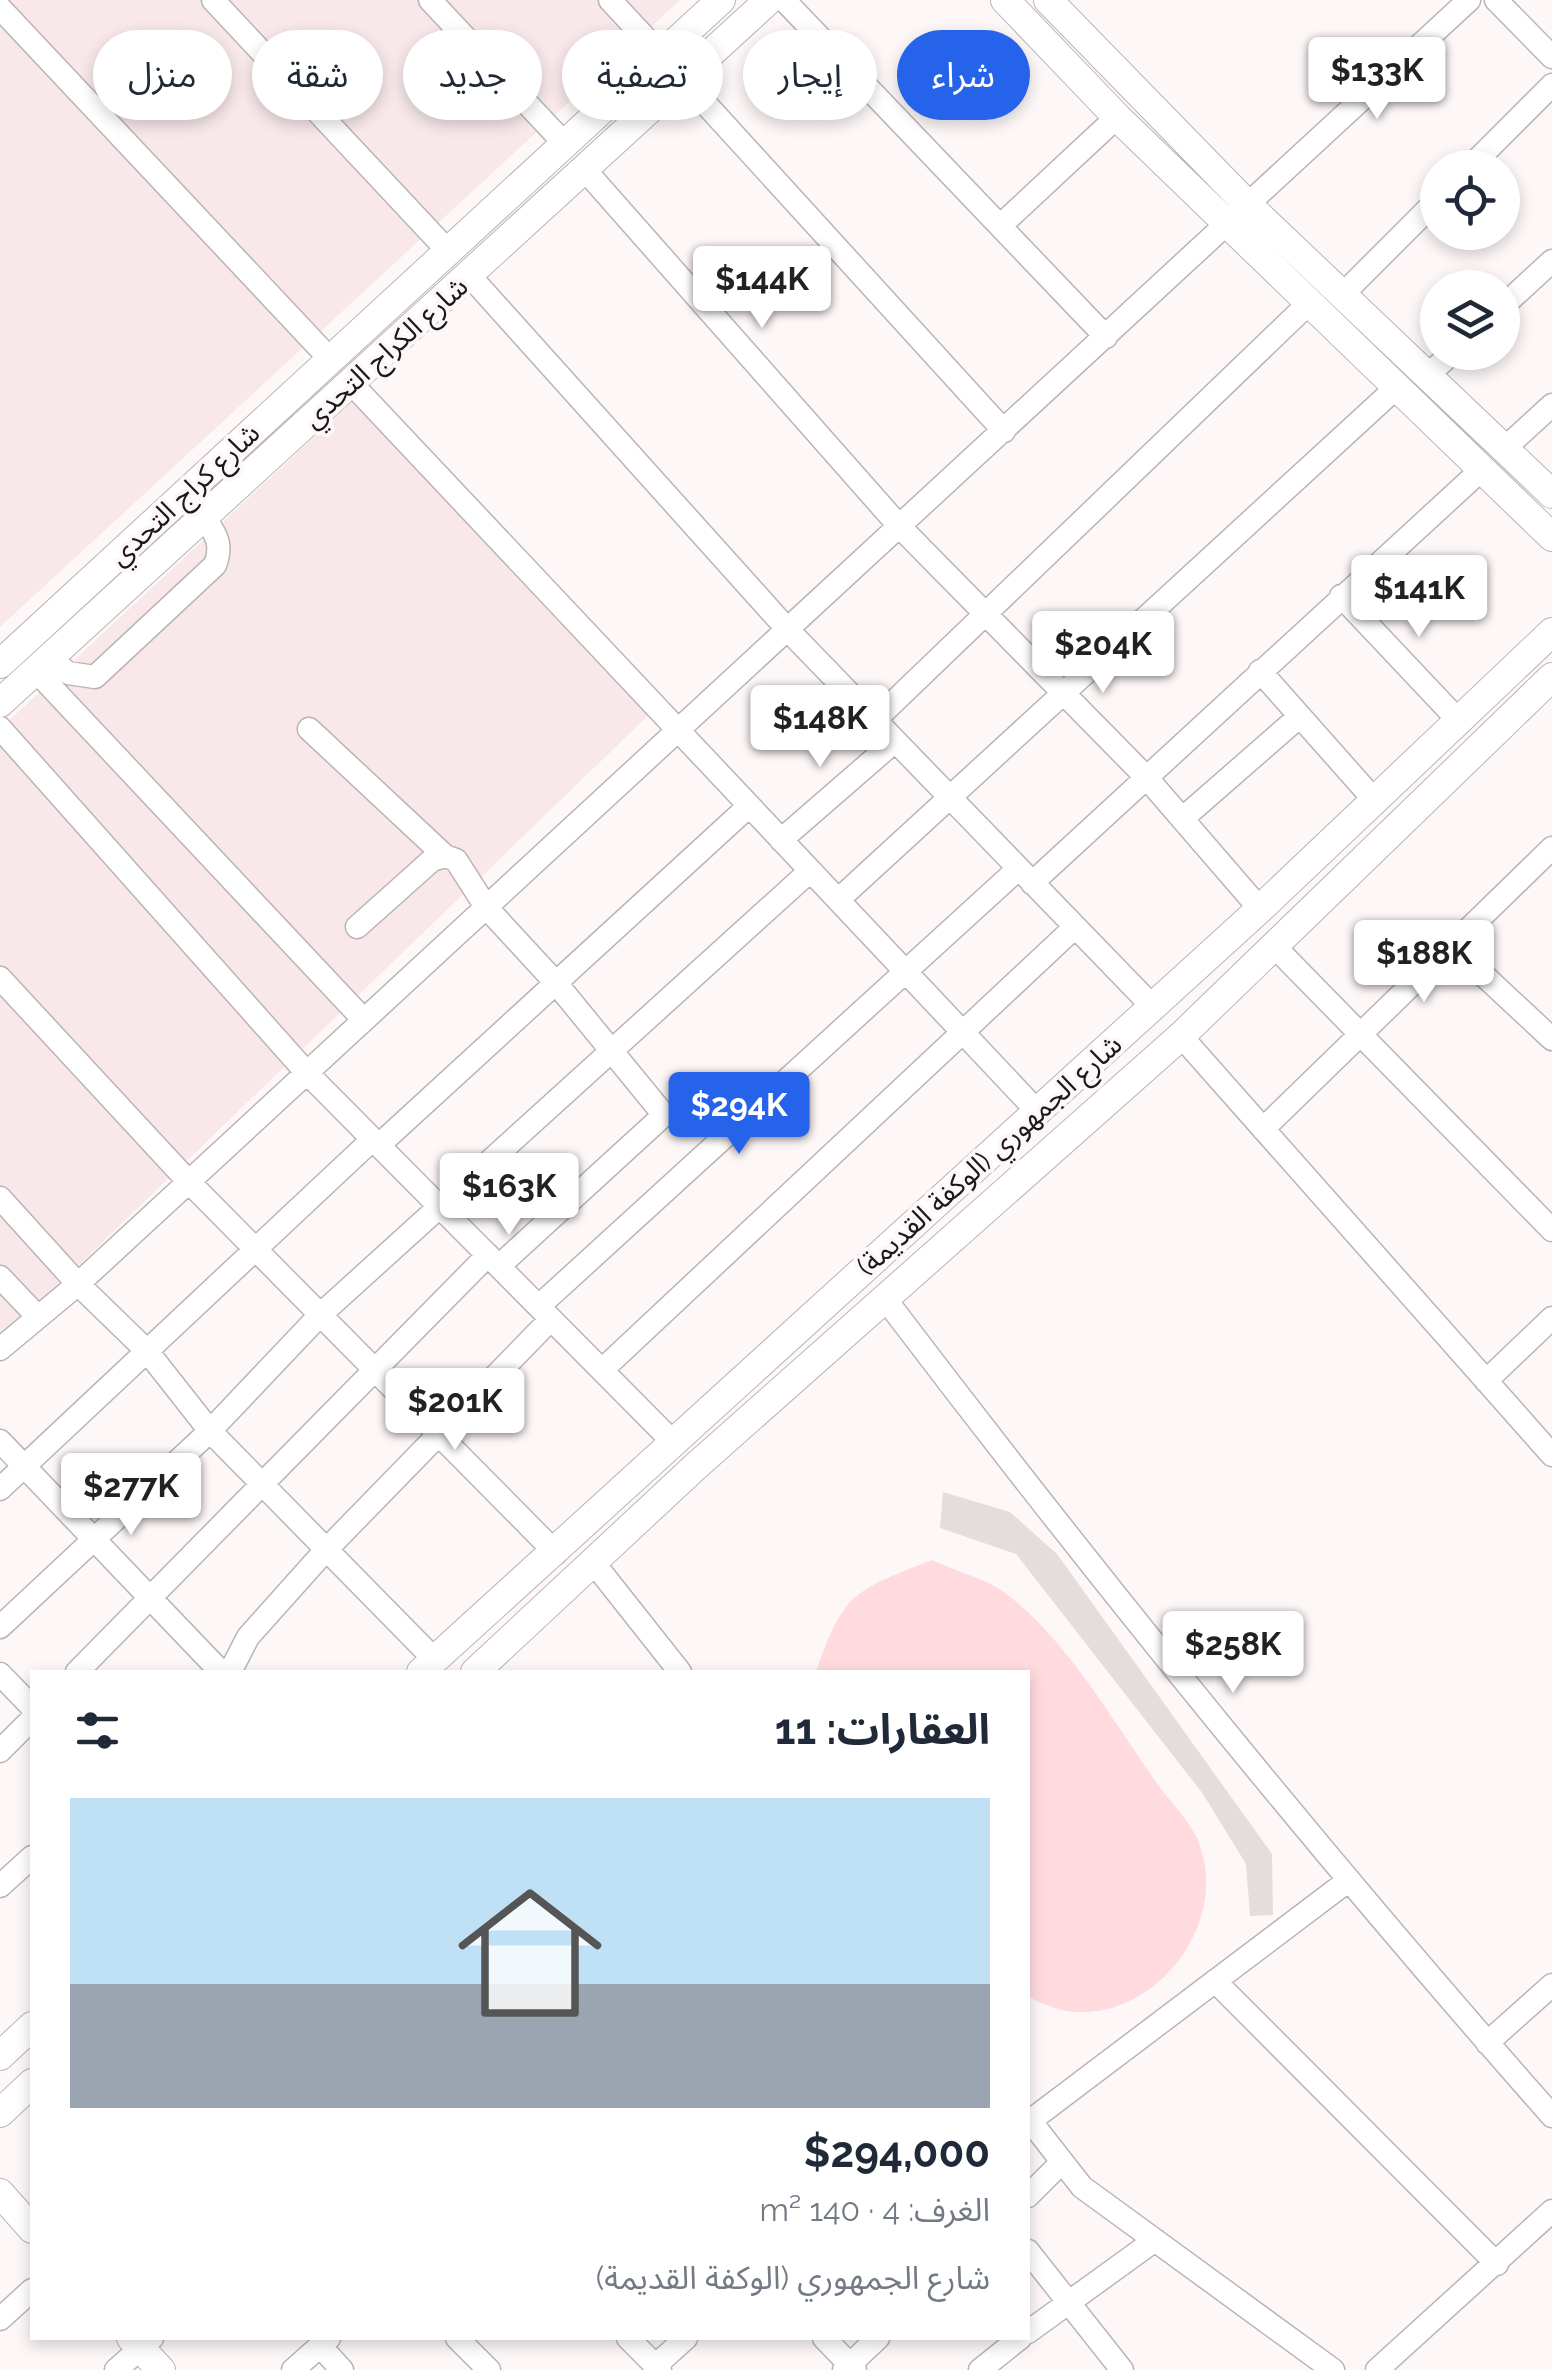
<!DOCTYPE html>
<html lang="ar">
<meta charset="utf-8">
<style>
:root{--surface:#fff;--page:#f2f2f3;--text:#1f2937;--muted:#747a83;--line:#e0e1e3;--accent:#2563eb}
body{margin:0;font-family:Raleway,"Noto Sans Arabic",sans-serif;background:var(--page);color:var(--text);direction:rtl;height:100vh;display:flex;flex-direction:column;font-size:38px;white-space:nowrap}
*{box-sizing:border-box;margin:0}
p{font-size:32px;color:var(--muted)}
.icon{flex:none;width:55px;height:55px;fill:none;stroke:currentColor;stroke-width:2;stroke-linecap:round;stroke-linejoin:round}
.map{position:relative;flex:1;overflow:hidden;direction:ltr}
.drawer{position:absolute;left:30px;top:1670px;width:1000px;height:670px;display:flex;flex-direction:column;background:var(--surface);border-radius:0px;box-shadow:0 5px 15px #0003;direction:rtl}
.drawer>*{flex:none}
.guide{position:absolute;left:30px;top:30px;width:1000px;height:90px;direction:rtl;display:flex;gap:20px}
.controls{position:absolute;left:1420px;top:150px;display:grid;gap:20px}
.controls a{display:grid;place-items:center;width:100px;height:100px;border-radius:50%;background:var(--surface);box-shadow:0 5px 15px #0003;font-size:50px}
.price{position:absolute;translate:-50% -85px;padding:0 22px;border-radius:10px;background:#fff;color:#222;font-size:32px;line-height:65px;filter:drop-shadow(0 2px 5px #0008)}
.price::after{content:'';position:absolute;left:50%;top:60px;width:30px;height:22px;margin-left:-15px;background:inherit;clip-path:polygon(0 0,100% 0,50% 100%)}
.price.current{background:var(--accent);color:#fff}
ul{padding:0;list-style:none}
li{display:grid;align-content:center;gap:20px;height:530px;padding:0 40px}
li+li{border-top:2px solid var(--line)}
li span{display:grid;place-items:center;height:310px;border-radius:0px;color:#555}
li>.icon{margin-inline-start:auto}
span .icon{width:180px;height:180px;fill:#fffc;stroke-width:1}
li b{font-size:42px}
h2{display:flex;justify-content:space-between;align-items:center;height:120px;padding:0 40px;font-size:42px}
.tag{padding:0 35px;border-radius:45px;background:var(--surface);box-shadow:0 5px 15px #0003;font-size:35px;line-height:90px}
.tag.current{background:var(--accent);color:#fff}
.map>svg:first-child{display:block}
.built{fill:#f8e8ea}
.green{fill:#ffdbdf}
.building{fill:#e3dddd}
.lines{fill:none;stroke-linecap:round;stroke-linejoin:round}
.minor-casing{stroke:#bbb4b5;stroke-width:25}
.major-casing{stroke:#bbb4b5;stroke-width:30}
.minor{stroke:#fff;stroke-width:22}
.major{stroke:#fff;stroke-width:28}
.labels{text-anchor:middle;stroke-width:8;stroke-linejoin:round;paint-order:stroke}
.street-label{font-size:28px;fill:#1a1818;stroke:#fef7f8}
</style>
<div class="map">
<svg width="1552" height="2370" viewBox="0 0 1552 2370">
<rect width="100%" height="100%" fill="#fef7f8"/>
<path class="built" d="M0,0H680L0,627Z
M354,400L654,710L0,1341V729Z"/>
<path class="green" d="M932,1560C955,1571 988,1579 1008,1595C1071,1645 1113,1722 1159,1786C1171,1803 1192,1823 1199,1843C1236,1941 1122,2055 1028,1996V1672H816C844,1591 854,1591 932,1560Z"/>
<path class="building" d="M943,1492L1010,1512L1057,1554L1272,1854L1273,1915L1250,1916L1246,1864L1203,1794L1016,1554L940,1528Z"/>
<g class="lines">
<g class="minor-casing">
<path id="minor" d="M213,0L448,251
M430,0L564,143
M610,0L661,55
M784,0L1106,337
M1496,0L1552,57
M0,8L330,359
M683,79L1004,431
M1469,168L1552,85
M585,170L900,527L1146,777L1260,909
M1000,226L1117,117
M469,275L788,630L1153,1007
M1342,295L1438,199
M1502,307L1552,261
M1427,376L1453,352
M351,383L1036,1110
M1504,449L1552,405
M1341,596L1458,720
M50,658L68,673L95,677L215,565C223,544 216,535 205,518
M36,671L363,1019
M1260,671L1376,802
M875,720L1308,304
M0,728L306,1072L673,1442
M309,729L445,856
M1182,819L1300,716
M781,840L895,741
M1032,883L1480,471
M838,900L1397,387
M357,927L432,860L445,856L456,860L486,907L556,983L664,1115L499,1266
M1449,943L1552,1039
M1274,946L1552,1230
M0,978L188,1181L556,1553
M1181,1036L1552,1455
M1263,1129L1552,848
M379,1145L749,806
M0,1198L78,1284L147,1351L210,1431L435,1660
M0,1277L37,1316
M886,1300C1098,1579 1320,1853 1552,2116
M539,1306L1018,869
M0,1349L78,1284L1469,0
M602,1370L1075,927
M1486,1381L1552,1318
M0,1441L221,1672
M0,1489L373,1139
M593,1562L680,1672
M0,1627L210,1431L320,1315L810,871
M77,1672L488,1255
M230,1672L248,1637L324,1552L551,1319
M0,1674L32,1707
M0,1751L32,1719
M0,1886L32,1857
M1215,1981L1497,2264
M1487,2043L1552,1985
M1028,2118L1082,2187L1333,2370
M1030,2121L1349,1880
M1028,2196L1062,2162
M1028,2251L1122,2370
M0,2319L32,2290
M1028,2332L1155,2240
M457,2338L489,2370
M628,2338L660,2370
M824,2338L855,2370
M320,2346L342,2370
M655,2366L686,2338
M116,2370L152,2338
M293,2370L329,2338
M844,2370L878,2338
M980,2370L1020,2338
M1377,2370L1552,2211"/>
</g>
<g class="major-casing">
<path id="major" d="M1005,0L1117,117L1552,537
M1048,0L1249,206L1552,494
M0,664L721,0
M0,703L769,0
M421,1672L1260,909L1552,632
M475,1672L695,1467L1181,1036L1552,677
M0,2056L32,2026
M0,2113L32,2083
M0,2193L32,2229
M131,2338L161,2370"/>
</g>
<use href="#minor" class="minor"/>
<use href="#major" class="major"/>
</g>
<g class="labels">
<g class="street-label">
<text transform="translate(385 352) rotate(-42)" y="10">شارع الكراج التحدي</text>
<text transform="translate(184 494) rotate(-43)" y="10">شارع كراج التحدي</text>
<text transform="translate(989 1155) rotate(-42)" y="10">شارع الجمهوري (الوكفة القديمة)</text>
</g>
</g>
</svg>
<div class="controls">
<a><svg class="icon" aria-label="locate" viewBox="0 0 24 24"><circle cx="12" cy="12" r="6"/><path d="M12 2v4M12 18v4M2 12h4M18 12h4"/></svg></a>
<a><svg class="icon" aria-label="layers" viewBox="0 0 24 24"><path d="M12 4l9 5-9 5-9-5zM3 14l9 5 9-5"/></svg></a>
</div>
<b class="price" style="left:1377px;top:122px">$133K</b>
<b class="price" style="left:762px;top:331px">$144K</b>
<b class="price" style="left:1419px;top:640px">$141K</b>
<b class="price" style="left:1103px;top:696px">$204K</b>
<b class="price" style="left:820px;top:770px">$148K</b>
<b class="price" style="left:1424px;top:1005px">$188K</b>
<b class="price current" style="left:739px;top:1157px">$294K</b>
<b class="price" style="left:509px;top:1238px">$163K</b>
<b class="price" style="left:455px;top:1453px">$201K</b>
<b class="price" style="left:131px;top:1538px">$277K</b>
<b class="price" style="left:1233px;top:1696px">$258K</b>
<div class="guide">
<a class="tag current">شراء</a>
<a class="tag">إيجار</a>
<a class="tag">تصفية</a>
<a class="tag">جديد</a>
<a class="tag">شقة</a>
<a class="tag">منزل</a>
</div>
<section class="drawer">
<h2>العقارات: 11<svg class="icon" aria-label="filters" viewBox="0 0 24 24"><path d="M4 7h16M4 17h16"/><circle cx="9" cy="7" r="2"/><circle cx="15" cy="17" r="2"/></svg></h2>
<ul>
<li><span style="background:linear-gradient(#bfe0f5 60%,#9aa5b1 0)"><svg class="icon" aria-label="home" viewBox="0 0 24 24"><path d="M3 11l9-7 9 7M6 9v11h12V9"/></svg></span><div><b>$294,000</b><p>الغرف: 4 · 140 m²</p><p>شارع الجمهوري (الوكفة القديمة)</p></div></li>
</ul>
</section>
</div>
